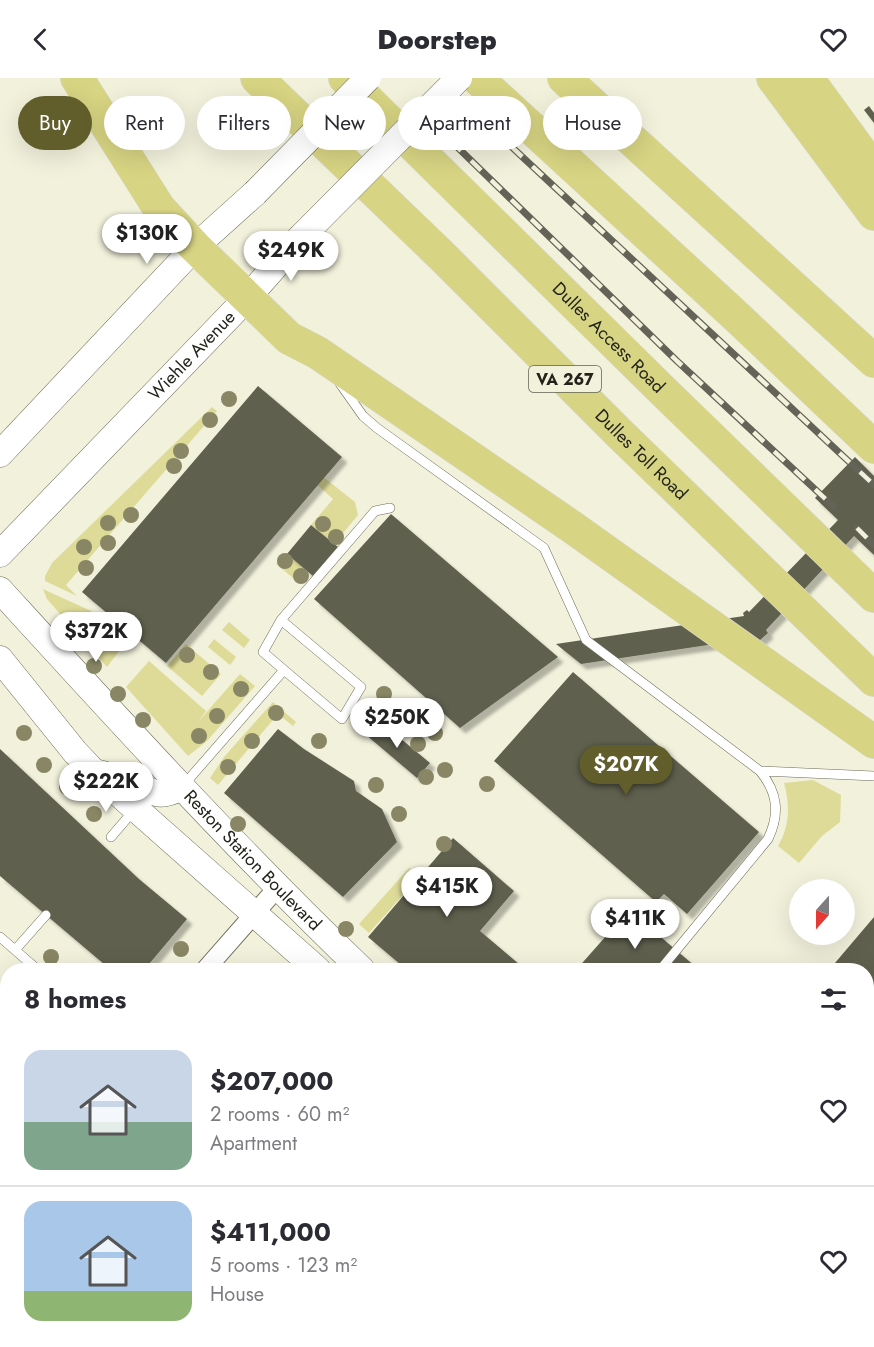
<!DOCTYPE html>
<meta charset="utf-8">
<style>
:root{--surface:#fff;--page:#f7f7f7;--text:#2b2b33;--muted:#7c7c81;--line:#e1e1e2;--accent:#615e2b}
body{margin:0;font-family:Jost,sans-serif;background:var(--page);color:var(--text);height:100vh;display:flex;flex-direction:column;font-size:22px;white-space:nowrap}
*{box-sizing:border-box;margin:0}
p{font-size:20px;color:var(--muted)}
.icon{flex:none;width:33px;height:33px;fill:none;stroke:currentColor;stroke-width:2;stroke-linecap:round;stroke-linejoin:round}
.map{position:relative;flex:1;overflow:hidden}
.sheet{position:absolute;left:0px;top:885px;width:874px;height:384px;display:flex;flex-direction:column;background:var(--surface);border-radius:24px 24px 0 0;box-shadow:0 6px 24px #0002}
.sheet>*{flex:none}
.guide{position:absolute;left:18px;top:18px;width:838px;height:54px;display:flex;gap:12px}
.needle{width:39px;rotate:201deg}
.buttons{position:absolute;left:789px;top:801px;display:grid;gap:12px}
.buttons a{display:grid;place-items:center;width:66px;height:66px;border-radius:50%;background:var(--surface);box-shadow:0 6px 24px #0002;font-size:30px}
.price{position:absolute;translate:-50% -51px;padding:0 14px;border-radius:21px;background:#fff;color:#222;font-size:20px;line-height:39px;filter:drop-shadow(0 2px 3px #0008)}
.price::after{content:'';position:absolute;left:50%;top:36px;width:18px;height:14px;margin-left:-9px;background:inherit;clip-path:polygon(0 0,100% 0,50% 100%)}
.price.current{background:var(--accent);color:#fff}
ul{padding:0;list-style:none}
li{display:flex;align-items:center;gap:18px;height:150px;padding:0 24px}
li+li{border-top:2px solid var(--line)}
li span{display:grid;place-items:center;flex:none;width:168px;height:120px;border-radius:18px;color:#555}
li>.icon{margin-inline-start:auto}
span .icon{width:72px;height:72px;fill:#fffc;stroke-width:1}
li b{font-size:26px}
h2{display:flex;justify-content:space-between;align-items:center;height:72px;padding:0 24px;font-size:26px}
.tag{padding:0 21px;border-radius:27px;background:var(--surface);box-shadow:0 6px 24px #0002;font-size:21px;line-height:54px}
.tag.current{background:var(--accent);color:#fff}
header{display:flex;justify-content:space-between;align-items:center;height:78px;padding:0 24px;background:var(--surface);font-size:27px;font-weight:800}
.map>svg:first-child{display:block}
.green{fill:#dedb98}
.building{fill:#61614f;filter:url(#shadow)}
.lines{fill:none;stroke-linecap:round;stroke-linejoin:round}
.lane-casing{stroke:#6c6b59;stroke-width:10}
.street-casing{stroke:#6c6b59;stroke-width:20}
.secondary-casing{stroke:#6c6b59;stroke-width:27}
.highway-casing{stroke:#dcdcdb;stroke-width:34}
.lane{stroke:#fff;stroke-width:9}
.street{stroke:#fff;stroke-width:18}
.secondary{stroke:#fff;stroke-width:26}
.highway{stroke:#d7d483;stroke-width:33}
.rail-casing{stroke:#646357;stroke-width:7}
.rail{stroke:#f2f1dc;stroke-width:4.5;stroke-dasharray:14;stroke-linecap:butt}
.secondary-bridge-casing{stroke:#6c6b59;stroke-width:27;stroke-linecap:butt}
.secondary-bridge{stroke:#fff;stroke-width:26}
.tree{fill:#888664}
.labels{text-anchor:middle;stroke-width:6;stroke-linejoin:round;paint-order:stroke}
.shield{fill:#f2f1dc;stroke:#616155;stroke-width:1.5}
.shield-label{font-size:16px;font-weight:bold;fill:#23231b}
.street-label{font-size:18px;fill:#23231b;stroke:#f2f1dc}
</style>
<header><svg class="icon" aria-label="back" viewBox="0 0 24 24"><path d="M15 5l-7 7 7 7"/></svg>Doorstep<svg class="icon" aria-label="heart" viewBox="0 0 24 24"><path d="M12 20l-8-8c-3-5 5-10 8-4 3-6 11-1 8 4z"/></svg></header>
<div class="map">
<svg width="874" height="1269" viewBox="0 0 874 1269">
<defs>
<filter id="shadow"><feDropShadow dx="5.5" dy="5.5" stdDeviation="1.5" flood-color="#0004"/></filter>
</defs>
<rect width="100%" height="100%" fill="#f2f1dc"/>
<path class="green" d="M212,329L217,333L66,507L77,518L45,503V498L52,485Z
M317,394L355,424L358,437L334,466L311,447L333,421L313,403Z
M286,475L309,494L299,505L276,486Z
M43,511L91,533L126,564L107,589L47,521Z
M229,544L250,562L244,570L222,552Z
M214,561L236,579L230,587L208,569Z
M186,566L221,596L202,618L167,588Z
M149,583L206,633L197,645L240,596L255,608L207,663L188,678L126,609Z
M273,624L296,644L293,648L278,636L218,707L210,700L224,679Z
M813,702L841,717L840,744L822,758L799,785L778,768C790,748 790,727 784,705Z
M409,790L419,799L369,855L359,846Z
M0,912L7,919V968L0,961Z"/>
<path class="building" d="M869,28L874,35V45L864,32Z
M258,308L342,379L166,585L82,514Z
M855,379L874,398V477L854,458L766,552L768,555L760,562L749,564L748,561L581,586L556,566L744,538L743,535L747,532L749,534L838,442L815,420Z
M391,436L558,579L460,650L314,521Z
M311,447L338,469L313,498L287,476Z
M573,594L759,754L687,836L664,816L656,824L494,683Z
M377,641L430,685L417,700L365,656Z
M278,651L304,671L354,703L356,713L382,731L397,764L343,819L224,715Z
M0,671L139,801L187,841L144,892H111L0,798Z
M453,760L514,813L480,853L526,892H407L368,859Z
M629,832L696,889L692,892H576Z
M874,839V992L867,1000V892H829Z
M0,986L8,992V1057L0,1065Z
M874,1041V1102L867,1096V1049Z
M125,1262H328L322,1269H134Z
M443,1262H702L711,1269H614L608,1263L532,1269H437Z"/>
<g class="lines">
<g class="lane-casing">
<path id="lane" d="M339,304L363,338L377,350L544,470L586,562L760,693C778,715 780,736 768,761L660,892
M281,542L375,433L390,430
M760,693L874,698
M182,709L284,592L342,641L361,609L281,542L263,574L284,592
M111,759L135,731
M0,859L38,892
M15,872L46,837"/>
</g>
<g class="street-casing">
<path id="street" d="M205,892L277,810
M0,1126L8,1117
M409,1269L415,1262"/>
</g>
<g class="secondary-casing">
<g id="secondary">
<path d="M0,376L195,169L255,115"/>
<path id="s1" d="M0,476L248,219L300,160"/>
<path id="s2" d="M0,512C118,641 236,771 362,892"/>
<path d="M0,581L75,674L93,693L318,892"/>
<path d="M99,695C110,698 121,701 132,705C155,714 157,722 182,709"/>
<path d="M0,1244L8,1251"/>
<path d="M21,1262L30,1269"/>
<path d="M770,1262L778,1269"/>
</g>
</g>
<g class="highway-casing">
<g id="highway">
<path d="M77,0L159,130L195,169L289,260L318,275L572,449L874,664"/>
<path id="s3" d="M257,0L443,179L621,357L874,602"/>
<path id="s4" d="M345,0L663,313L874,518"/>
<path d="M477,0L738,240L874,369"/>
<path d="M564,0L874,283"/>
<path d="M773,0L874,136"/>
<path d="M807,0L874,92"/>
</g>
</g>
<use href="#lane" class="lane"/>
<use href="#street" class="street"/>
<use href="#secondary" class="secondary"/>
<use href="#highway" class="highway"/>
<g class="rail-casing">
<path id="rail" d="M471,31L874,407
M451,63L677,283L833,428
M857,450L874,467"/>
</g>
<use href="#rail" class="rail"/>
<g class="secondary-bridge-casing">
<path id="secondary-bridge" d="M255,115L368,0
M300,160L459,0"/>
</g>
<use href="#secondary-bridge" class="secondary-bridge"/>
</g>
<g class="tree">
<circle cx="229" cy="321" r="8"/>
<circle cx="210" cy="342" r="8"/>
<circle cx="181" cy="373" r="8"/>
<circle cx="174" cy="388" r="8"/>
<circle cx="131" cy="437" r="8"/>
<circle cx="108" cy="445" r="8"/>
<circle cx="323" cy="446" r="8"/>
<circle cx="336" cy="459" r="8"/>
<circle cx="108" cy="465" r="8"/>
<circle cx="84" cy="469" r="8"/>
<circle cx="285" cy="483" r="8"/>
<circle cx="86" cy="490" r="8"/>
<circle cx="301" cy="498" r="8"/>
<circle cx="70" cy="562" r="8"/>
<circle cx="187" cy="577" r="8"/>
<circle cx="94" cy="588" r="8"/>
<circle cx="211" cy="594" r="8"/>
<circle cx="241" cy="611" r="8"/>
<circle cx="118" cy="616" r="8"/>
<circle cx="384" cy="616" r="8"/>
<circle cx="276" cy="635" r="8"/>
<circle cx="217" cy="638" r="8"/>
<circle cx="413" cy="639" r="8"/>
<circle cx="143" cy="642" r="8"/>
<circle cx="363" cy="647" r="8"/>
<circle cx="24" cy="655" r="8"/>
<circle cx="435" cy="655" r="8"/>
<circle cx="199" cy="658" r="8"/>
<circle cx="252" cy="663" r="8"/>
<circle cx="319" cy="663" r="8"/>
<circle cx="418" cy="666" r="8"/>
<circle cx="44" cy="687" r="8"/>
<circle cx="228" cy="689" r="8"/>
<circle cx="445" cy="692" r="8"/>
<circle cx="426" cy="699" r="8"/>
<circle cx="487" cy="706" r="8"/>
<circle cx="376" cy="707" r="8"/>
<circle cx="67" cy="709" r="8"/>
<circle cx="94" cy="736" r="8"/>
<circle cx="399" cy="736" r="8"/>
<circle cx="238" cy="746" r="8"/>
<circle cx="444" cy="766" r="8"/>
<circle cx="346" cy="851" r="8"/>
<circle cx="181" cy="871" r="8"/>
<circle cx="51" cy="879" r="8"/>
</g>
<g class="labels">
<rect class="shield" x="529" y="288" width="72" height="26" rx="4.5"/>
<g class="shield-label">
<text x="565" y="307">VA 267</text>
</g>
<g class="street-label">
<text dy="6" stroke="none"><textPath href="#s4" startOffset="370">Dulles Access Road</textPath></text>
<text dy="6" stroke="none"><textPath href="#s1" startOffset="276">Wiehle Avenue</textPath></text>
<text dy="6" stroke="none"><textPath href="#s3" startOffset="538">Dulles Toll Road</textPath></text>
<text dy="6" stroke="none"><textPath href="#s2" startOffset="370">Reston Station Boulevard</textPath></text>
</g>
</g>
</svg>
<div class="buttons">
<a><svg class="needle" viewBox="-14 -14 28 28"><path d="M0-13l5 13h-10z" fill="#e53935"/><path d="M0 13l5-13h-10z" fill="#7c7c81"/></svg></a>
</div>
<b class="price" style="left:147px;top:187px">$130K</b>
<b class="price" style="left:291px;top:204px">$249K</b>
<b class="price" style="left:96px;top:585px">$372K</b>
<b class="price" style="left:397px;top:671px">$250K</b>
<b class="price current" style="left:626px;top:718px">$207K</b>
<b class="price" style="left:106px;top:735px">$222K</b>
<b class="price" style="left:447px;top:840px">$415K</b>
<b class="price" style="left:635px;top:872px">$411K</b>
<div class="guide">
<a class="tag current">Buy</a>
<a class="tag">Rent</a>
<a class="tag">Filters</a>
<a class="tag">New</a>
<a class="tag">Apartment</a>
<a class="tag">House</a>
</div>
<section class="sheet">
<h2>8 homes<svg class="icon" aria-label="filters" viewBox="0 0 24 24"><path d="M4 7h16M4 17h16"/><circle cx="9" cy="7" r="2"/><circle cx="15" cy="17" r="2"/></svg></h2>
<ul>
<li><span style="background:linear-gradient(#c9d6e8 60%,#7fa58c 0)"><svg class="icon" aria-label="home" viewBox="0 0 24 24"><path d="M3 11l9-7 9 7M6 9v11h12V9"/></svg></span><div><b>$207,000</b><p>2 rooms · 60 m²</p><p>Apartment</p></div><svg class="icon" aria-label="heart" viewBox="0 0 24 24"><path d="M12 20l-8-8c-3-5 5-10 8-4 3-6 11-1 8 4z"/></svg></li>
<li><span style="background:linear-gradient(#a9c7e8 75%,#8fb573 0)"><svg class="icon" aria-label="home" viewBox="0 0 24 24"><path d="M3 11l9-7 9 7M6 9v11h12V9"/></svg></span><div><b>$411,000</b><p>5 rooms · 123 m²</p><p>House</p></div><svg class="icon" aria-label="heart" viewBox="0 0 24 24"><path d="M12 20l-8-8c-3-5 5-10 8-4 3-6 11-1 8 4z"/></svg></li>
</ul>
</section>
</div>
